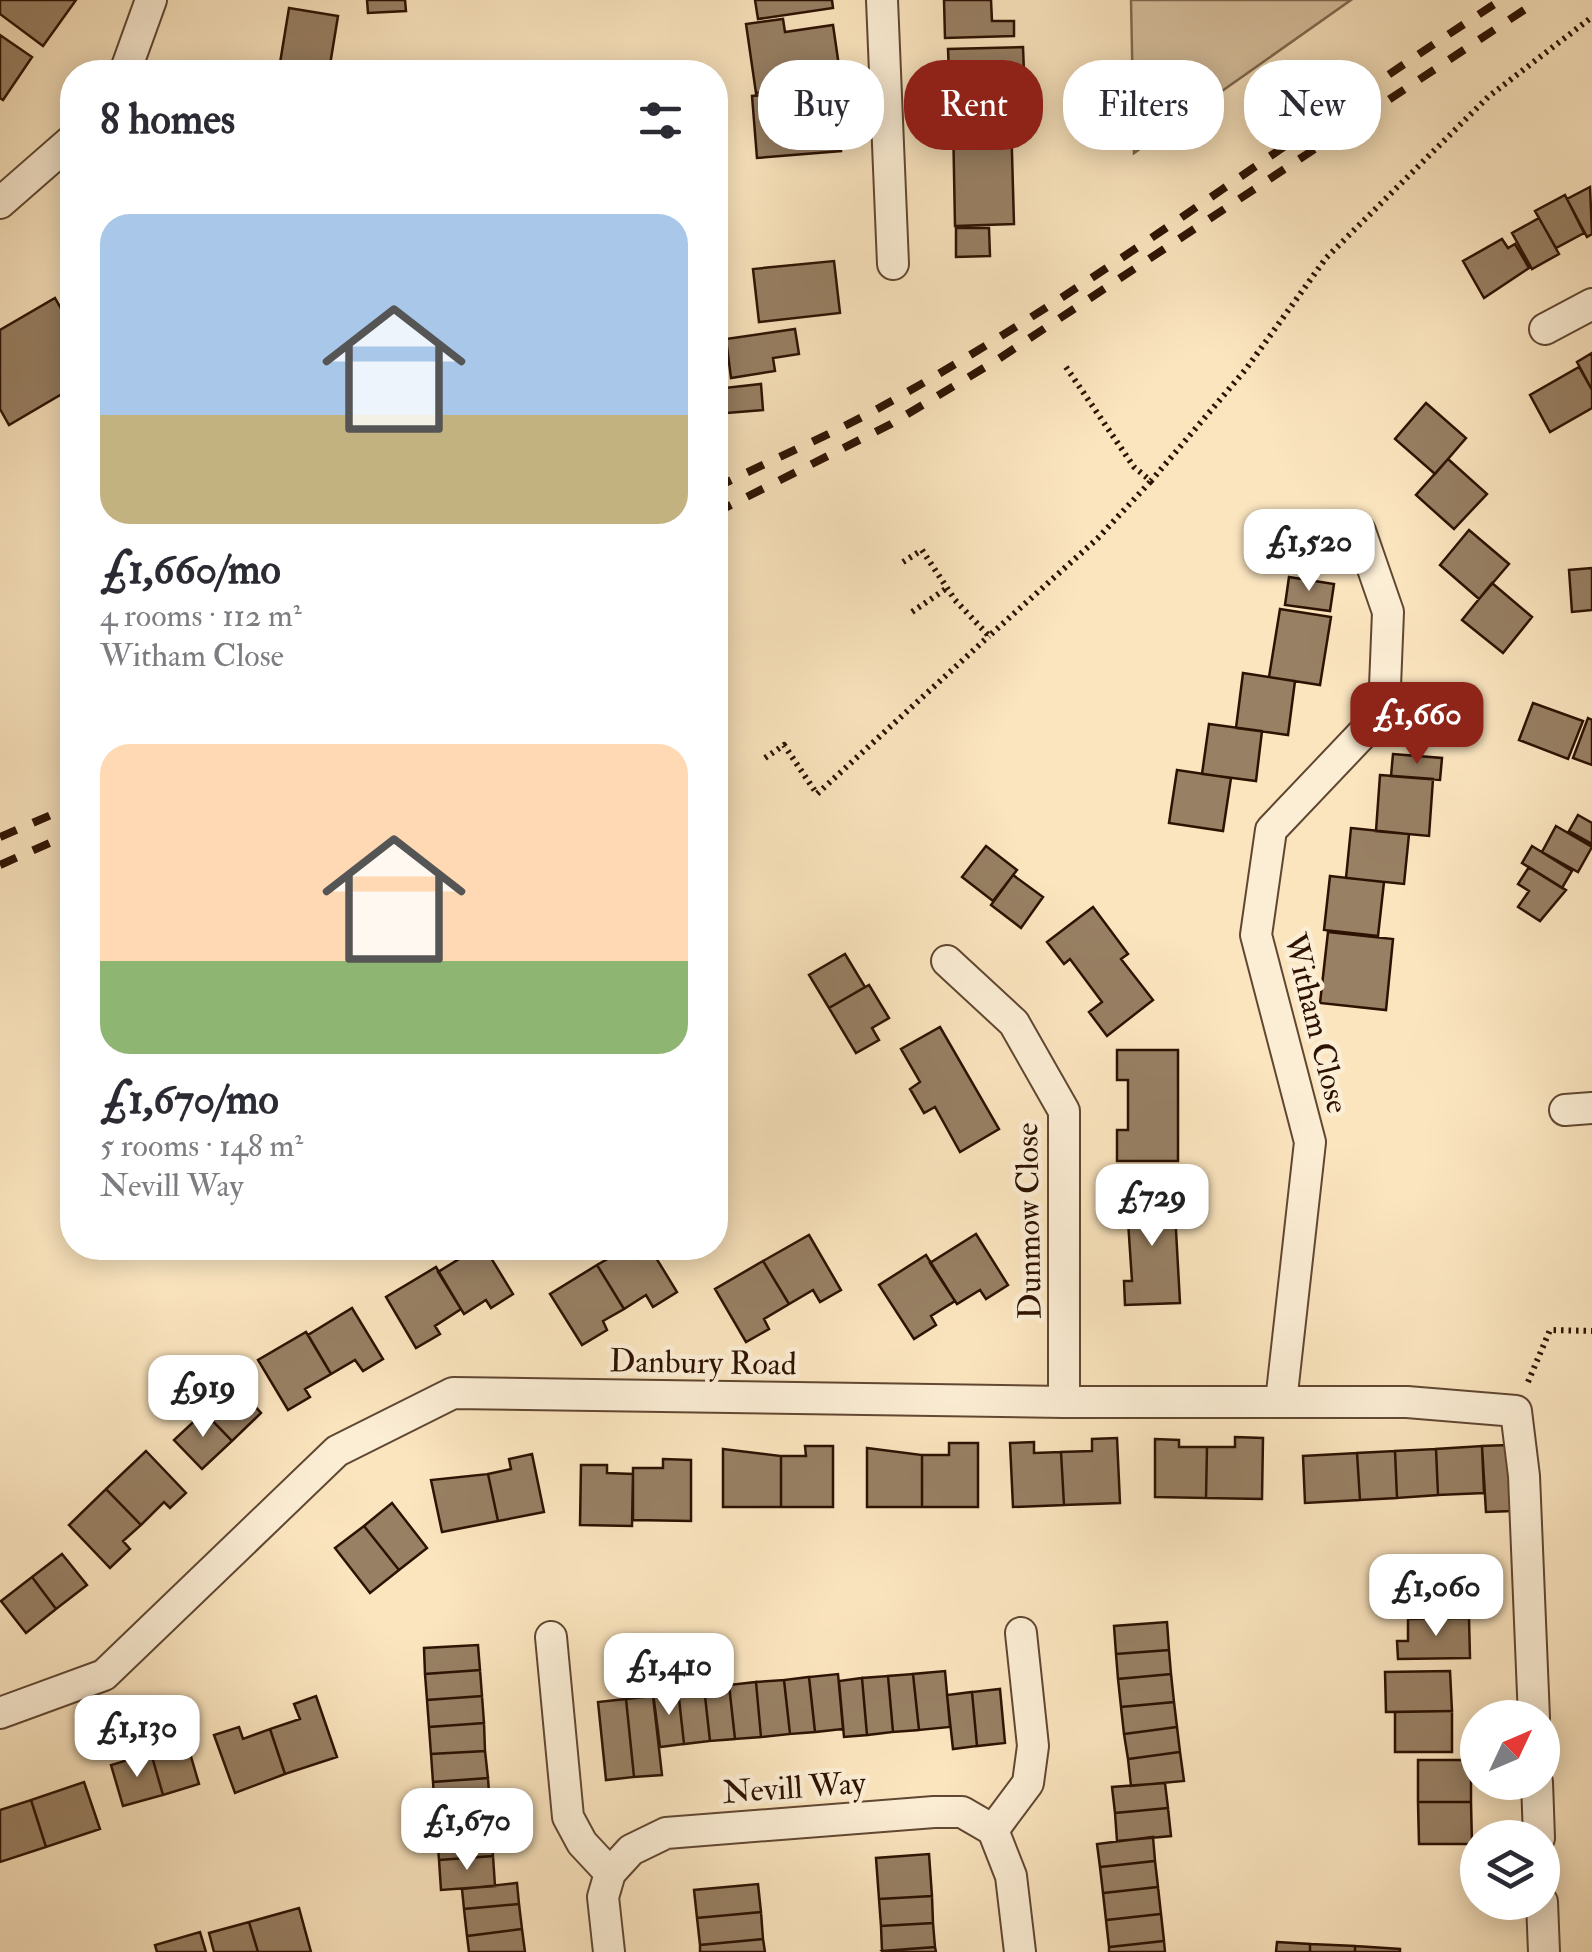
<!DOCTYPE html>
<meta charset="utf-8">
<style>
:root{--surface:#fff;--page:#f2f2f3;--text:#2b2b33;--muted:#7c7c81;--accent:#8f2418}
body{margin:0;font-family:"IM FELL Double Pica",serif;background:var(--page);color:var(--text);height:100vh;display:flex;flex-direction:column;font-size:38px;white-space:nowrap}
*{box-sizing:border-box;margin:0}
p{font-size:32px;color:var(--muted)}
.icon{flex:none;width:55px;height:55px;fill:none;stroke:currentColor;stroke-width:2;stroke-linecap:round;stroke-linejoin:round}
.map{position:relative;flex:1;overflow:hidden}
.sheet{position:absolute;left:60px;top:60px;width:668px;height:1200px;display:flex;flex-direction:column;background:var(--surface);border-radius:40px;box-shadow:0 5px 25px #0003}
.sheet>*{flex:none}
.hud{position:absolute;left:758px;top:60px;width:682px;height:90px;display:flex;gap:20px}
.needle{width:65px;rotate:46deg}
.tools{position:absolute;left:1460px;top:1700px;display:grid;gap:20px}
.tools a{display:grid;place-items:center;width:100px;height:100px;border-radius:50%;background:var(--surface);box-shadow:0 5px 25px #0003;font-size:50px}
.price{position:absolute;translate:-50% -85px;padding:0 22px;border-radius:20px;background:#fff;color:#222;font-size:32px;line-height:65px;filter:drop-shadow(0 2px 5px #0008)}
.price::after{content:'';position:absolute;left:50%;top:60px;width:30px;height:22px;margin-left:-15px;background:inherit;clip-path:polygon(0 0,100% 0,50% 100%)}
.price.on{background:var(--accent);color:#fff}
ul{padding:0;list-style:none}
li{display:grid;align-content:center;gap:20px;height:530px;padding:0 40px}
li span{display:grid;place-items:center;height:310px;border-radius:30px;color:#555}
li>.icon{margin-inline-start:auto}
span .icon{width:180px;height:180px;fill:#fffc;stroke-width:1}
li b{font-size:42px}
h2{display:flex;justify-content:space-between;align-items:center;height:120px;padding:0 40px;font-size:42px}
.pill{padding:0 35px;border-radius:40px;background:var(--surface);box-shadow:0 5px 25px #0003;font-size:35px;line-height:90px}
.pill.on{background:var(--accent);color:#fff}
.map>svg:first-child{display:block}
.green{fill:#d8c19f;stroke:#826a50;stroke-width:2.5}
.building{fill:#988064;stroke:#2d1202;stroke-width:2.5}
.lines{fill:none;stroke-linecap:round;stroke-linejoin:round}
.minor-casing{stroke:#604731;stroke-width:34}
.path{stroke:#2d1202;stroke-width:6;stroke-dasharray:2.5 5;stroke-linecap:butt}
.minor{stroke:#fceed5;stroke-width:30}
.rail{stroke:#2d1202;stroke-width:8;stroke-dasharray:18 18;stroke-linecap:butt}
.labels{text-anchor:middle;stroke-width:9;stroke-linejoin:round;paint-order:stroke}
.street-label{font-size:32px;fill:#2d1202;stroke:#fceed5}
</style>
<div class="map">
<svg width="1592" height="1952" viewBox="0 0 1592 1952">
<rect width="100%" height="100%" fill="#fbe5bf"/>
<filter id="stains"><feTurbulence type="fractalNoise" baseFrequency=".002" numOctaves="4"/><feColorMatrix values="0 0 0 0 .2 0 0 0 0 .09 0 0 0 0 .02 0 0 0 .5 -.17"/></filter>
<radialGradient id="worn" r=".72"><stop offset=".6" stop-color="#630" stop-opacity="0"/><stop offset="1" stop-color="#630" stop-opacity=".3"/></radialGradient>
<path class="green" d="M1131,0H1351L1134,153Z"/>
<path class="building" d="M0,0H76L43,46L0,14Z
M367,0H405L406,11L368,13Z
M755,0H832L833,8L758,19Z
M944,0H991L992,21H1014V36L945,38Z
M289,8L338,16L329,71L280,63Z
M783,19L785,32L833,25L841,80L756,93L746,24Z
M0,35L32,57L3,100L0,98Z
M1023,47L1025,98L950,100L948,49Z
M836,89L841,151L757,158L752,96Z
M1011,118L1014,224L955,226L953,120Z
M1590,187L1592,234L1587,237L1567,199Z
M1565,195L1584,233L1556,248L1535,211Z
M1539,218L1559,254L1532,269L1512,233Z
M956,228H989L990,256L956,257Z
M1502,239L1508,248L1515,244L1529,268L1484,298L1463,261Z
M834,261L840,313L759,322L753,269Z
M55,298L72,328V388L9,425L0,409V330Z
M795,329L799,354L773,358L775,371L731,378L726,339Z
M1592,353V390L1577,362Z
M1579,367L1592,390V408L1550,432L1530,395Z
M761,384L763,410L715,414V389Z
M1426,403L1466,438L1435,474L1395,439Z
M1448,459L1487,494L1454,529L1416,495Z
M1469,530L1509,564L1479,599L1440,565Z
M1592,568V610L1572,612L1569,570Z
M1289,577L1334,584L1330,611L1285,605Z
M1492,583L1532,617L1503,653L1462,620Z
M1280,609L1331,617L1320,685L1269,677Z
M1243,673L1295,681L1288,735L1236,728Z
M1533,703L1583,721L1568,759L1519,740Z
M1588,718L1592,720V765L1573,758Z
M1209,724L1262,731L1256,781L1202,774Z
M1393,754L1442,758L1440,780L1391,776Z
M1177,770L1231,778L1223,831L1169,823Z
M1380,775L1433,779L1429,836L1376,831Z
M1578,815L1592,823V844L1569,831Z
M1556,826L1592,847L1578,872L1542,852Z
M1351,828L1409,834L1404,884L1346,878Z
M986,846L1017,870L993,901L962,877Z
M1532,846L1572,871L1562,888L1522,863Z
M1529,867L1566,890L1540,921L1518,907L1529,891L1518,884Z
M1013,875L1043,897L1021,928L991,905Z
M1330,876L1384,882L1378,936L1324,930Z
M1093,907L1128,954L1121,959L1153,1000L1107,1036L1089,1012L1102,1002L1070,959L1064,964L1047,942Z
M1328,932L1393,939L1386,1010L1320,1003Z
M845,954L865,987L829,1008L809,975Z
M869,985L889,1018L872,1028L879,1040L856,1053L829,1008Z
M940,1027L999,1129L960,1152L935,1107L924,1113L910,1089L920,1082L901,1049Z
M1117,1050H1178V1161H1117V1130H1128V1080H1117Z
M1174,1194L1180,1303L1125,1305L1124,1281H1132L1128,1221H1120V1195Z
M976,1234L1008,1285L986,1299L980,1290L957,1304L930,1263Z
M809,1235L841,1290L820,1302L813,1290L789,1304L763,1261Z
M477,1248H485L513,1294L491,1308L486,1300L464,1314L438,1272Z
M627,1248H650L677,1292L653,1307L646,1295L624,1309L597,1265Z
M926,1255L955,1301L931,1316L936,1325L914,1339L879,1285Z
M763,1261L789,1304L764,1319L769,1329L746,1342L715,1289Z
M597,1265L624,1309L603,1321L607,1330L582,1345L550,1294Z
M436,1267L461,1309L435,1326L440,1334L416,1348L386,1297Z
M352,1308L383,1359L363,1371L355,1360L331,1374L308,1335Z
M306,1332L331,1374L305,1389L310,1397L288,1410L258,1360Z
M234,1383L261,1413L232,1441L204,1412Z
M204,1412L232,1441L202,1469L174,1440Z
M1235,1437L1263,1438L1262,1499L1206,1498L1207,1447H1235Z
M1117,1438L1120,1503L1064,1505L1061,1452L1092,1451V1439Z
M1155,1439L1179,1440V1447H1207L1206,1498L1155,1497Z
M1034,1442V1453L1061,1452L1064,1505L1013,1507L1010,1443Z
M949,1443H978V1507H922V1455H949Z
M1508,1445L1512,1511L1486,1512L1482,1446Z
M805,1446H833V1507H781V1456H806Z
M1482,1446L1484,1493L1438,1495L1436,1449Z
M867,1448L922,1455V1507H867Z
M723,1449L781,1456V1507H723Z
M1436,1449L1438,1495L1397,1498L1395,1451Z
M146,1451L186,1493L170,1508L164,1502L141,1525L106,1489Z
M1395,1451L1397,1498L1360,1500L1357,1453Z
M1357,1453L1360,1500L1305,1503L1303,1456Z
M532,1454L544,1512L498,1521L488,1474L511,1469L509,1459Z
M663,1459L691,1460V1521L633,1520V1468H663Z
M581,1465H607V1473L633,1474L632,1526L580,1525Z
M488,1474L498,1521L442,1532L431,1480Z
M106,1489L141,1525L123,1541L130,1549L110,1568L69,1525Z
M392,1503L427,1548L399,1570L364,1526Z
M364,1526L399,1570L370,1593L335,1548Z
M62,1554L87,1585L56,1609L32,1577Z
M1469,1576V1618L1408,1619L1407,1577Z
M32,1577L56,1609L26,1633L1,1601Z
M1469,1618L1470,1658L1398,1659L1397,1641H1408V1619Z
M1167,1622L1169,1650L1116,1654L1114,1626Z
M478,1645L480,1670L425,1674L424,1648Z
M1169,1650L1171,1674L1118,1679L1116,1654Z
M480,1670L482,1696L427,1700L425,1674Z
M945,1671L950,1727L919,1730L913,1674Z
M1450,1671L1452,1711L1386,1712L1385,1672Z
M838,1674L843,1729L815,1732L809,1677Z
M913,1674L919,1730L893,1732L888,1676Z
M1171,1674L1174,1702L1121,1707L1118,1679Z
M888,1676L893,1732L867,1735L862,1678Z
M809,1677L815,1732L790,1734L784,1680Z
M862,1678L867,1735L844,1737L839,1681Z
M784,1680L790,1734L761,1737L756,1682Z
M756,1682L761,1737L735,1739L729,1685Z
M729,1685L735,1739L710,1741L704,1687Z
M704,1687L710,1741L684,1744L678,1690Z
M1000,1689L1005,1743L977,1746L972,1692Z
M678,1690L684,1744L660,1747L653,1693Z
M972,1692L977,1746L953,1749L947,1695Z
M316,1696L337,1757L285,1774L270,1729L300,1719L294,1704Z
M482,1696L484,1723L429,1727L427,1700Z
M653,1696L662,1775L634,1777L626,1699Z
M626,1699L634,1777L606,1780L598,1702Z
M1174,1702L1177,1727L1124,1734L1121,1707Z
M1452,1711V1752H1395V1712Z
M484,1723L485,1751L431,1754L429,1727Z
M239,1727L243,1739L270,1729L285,1774L235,1793L214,1735Z
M1177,1727L1180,1752L1128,1759L1124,1734Z
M187,1743L199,1784L163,1795L151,1753Z
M485,1751L488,1778L433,1782L431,1754Z
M1180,1752L1184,1781L1131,1786L1128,1759Z
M151,1753L163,1795L123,1806L111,1765Z
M1418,1760H1471V1802H1418Z
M488,1778L490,1808L435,1812L433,1782Z
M84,1782L100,1829L46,1847L31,1800Z
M1165,1783L1168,1808L1115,1813L1112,1787Z
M31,1800L46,1847L0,1862V1810Z
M1418,1802H1471L1472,1844H1419Z
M490,1808L491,1831L437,1834L435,1812Z
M1168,1808L1171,1836L1117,1841L1115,1813Z
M491,1831L493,1856L439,1860L437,1834Z
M1153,1837L1155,1861L1100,1867L1097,1844Z
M929,1854L932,1896L879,1899L876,1858Z
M493,1856L495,1886L441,1890L439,1860Z
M1155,1861L1158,1887L1103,1893L1100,1867Z
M517,1883L519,1904L464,1909L462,1889Z
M758,1884L761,1912L697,1918L694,1890Z
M1158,1887L1161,1914L1106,1920L1103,1893Z
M932,1896L933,1923L881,1926L879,1899Z
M519,1904L522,1929L467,1936L464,1909Z
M299,1908L311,1952H258L249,1922Z
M761,1912L763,1939L700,1945L697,1918Z
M1161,1914L1164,1941L1109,1947L1106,1920Z
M249,1922L258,1952H214L209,1933Z
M933,1923L935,1947L882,1951L881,1926Z
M522,1929L525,1952H469L467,1936Z
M200,1932L206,1952H157L155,1945Z
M763,1939L765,1952H700V1945Z
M1164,1941L1165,1952H1109V1947Z
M1277,1942L1310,1944V1952H1276Z
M1310,1944L1355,1946V1952H1310Z
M1355,1946L1400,1949V1952H1355Z
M935,1947L936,1952H883L882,1951Z"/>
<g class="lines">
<g class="minor-casing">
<path id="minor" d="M882,0L893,264
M125,72L151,0
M0,203L72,140
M1545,329L1592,304
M947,961L1014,1023L1064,1111V1402
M1565,1110L1592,1108
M1281,1402L1310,1142L1256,935L1271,830L1384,711L1388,612L1360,531
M551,1637L568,1817L582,1843L610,1873L603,1897L609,1952
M0,1713L104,1675L337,1451L453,1393L1064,1402H1407L1516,1411L1524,1476L1534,1718
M1537,1782L1539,1838
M610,1873L631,1850L666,1833L934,1812H962L993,1830
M1542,1902L1544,1952
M1020,1952L1011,1876L993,1830L1028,1783L1033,1746L1021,1633"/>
</g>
<path class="path" d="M1066,367L1134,467L1151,481L1246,369L1326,258L1488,97L1592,17
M903,562L922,550L955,600L989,636L1098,538L1151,481
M912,612L947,588
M765,758L784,745L817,794L989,636
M1528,1382L1550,1330L1592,1331"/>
<use href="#minor" class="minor"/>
<path class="rail" d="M715,488C769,461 826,437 879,408C1096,288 1293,134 1501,0
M715,513L891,424L997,360L1539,0
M0,837L72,806
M0,865L72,833"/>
</g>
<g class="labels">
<g class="street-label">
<text transform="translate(1317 1023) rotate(76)" y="11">Witham Close</text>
<text transform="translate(1028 1221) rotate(-91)" y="11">Dunmow Close</text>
<text transform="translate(703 1362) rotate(1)" y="11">Danbury Road</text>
<text transform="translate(794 1787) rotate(-4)" y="11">Nevill Way</text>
</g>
</g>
<rect width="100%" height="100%" filter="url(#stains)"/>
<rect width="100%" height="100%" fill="url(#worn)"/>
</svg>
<div class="tools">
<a><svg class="needle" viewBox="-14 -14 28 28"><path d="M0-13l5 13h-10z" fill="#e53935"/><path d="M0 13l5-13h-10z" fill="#7c7c81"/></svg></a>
<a><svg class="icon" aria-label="layers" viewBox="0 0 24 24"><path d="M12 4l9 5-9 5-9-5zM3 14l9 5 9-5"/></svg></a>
</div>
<b class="price" style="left:1309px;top:594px">£1,520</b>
<b class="price on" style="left:1417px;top:767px">£1,660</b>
<b class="price" style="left:1152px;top:1249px">£729</b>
<b class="price" style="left:203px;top:1440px">£919</b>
<b class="price" style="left:1436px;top:1639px">£1,060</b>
<b class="price" style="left:669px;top:1718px">£1,410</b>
<b class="price" style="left:137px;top:1780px">£1,130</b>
<b class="price" style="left:467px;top:1873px">£1,670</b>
<div class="hud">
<a class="pill">Buy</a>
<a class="pill on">Rent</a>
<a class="pill">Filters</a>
<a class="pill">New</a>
</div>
<section class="sheet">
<h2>8 homes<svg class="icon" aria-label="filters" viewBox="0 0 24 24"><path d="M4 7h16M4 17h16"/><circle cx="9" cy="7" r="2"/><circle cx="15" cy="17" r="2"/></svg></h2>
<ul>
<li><span style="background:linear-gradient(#a9c7e8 65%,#c2b280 0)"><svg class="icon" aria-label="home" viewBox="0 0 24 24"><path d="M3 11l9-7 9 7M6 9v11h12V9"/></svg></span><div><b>£1,660/mo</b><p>4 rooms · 112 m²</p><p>Witham Close</p></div></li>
<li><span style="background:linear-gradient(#ffd9b3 70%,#8fb573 0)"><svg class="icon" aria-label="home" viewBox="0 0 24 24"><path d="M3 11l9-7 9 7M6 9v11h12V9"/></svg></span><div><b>£1,670/mo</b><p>5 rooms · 148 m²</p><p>Nevill Way</p></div></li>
</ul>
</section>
</div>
